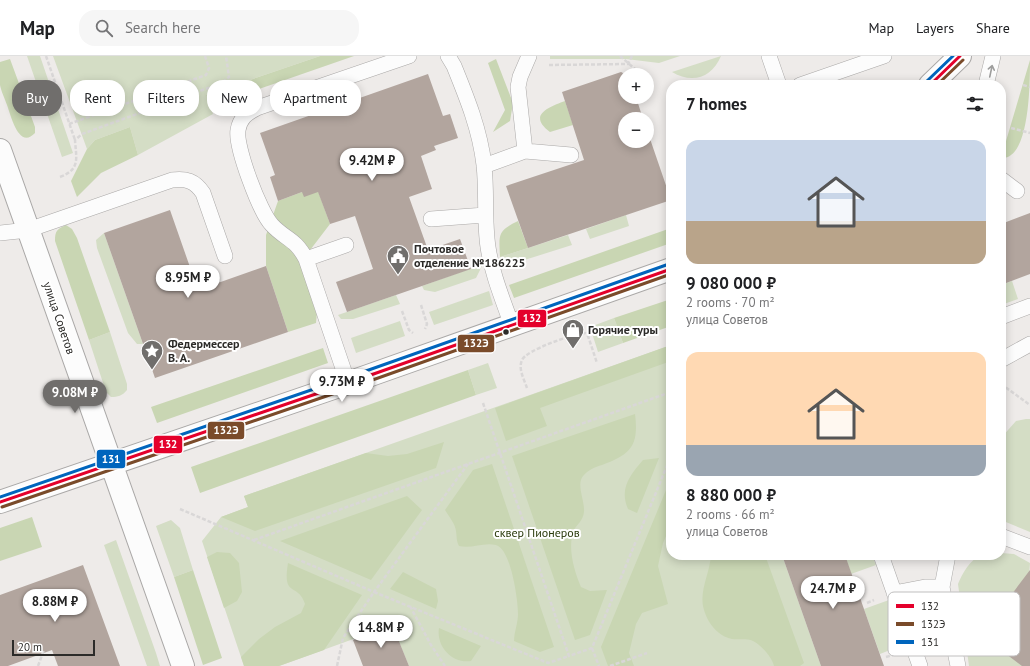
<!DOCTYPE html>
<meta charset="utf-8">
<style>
:root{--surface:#fff;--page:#f6f6f6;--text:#202124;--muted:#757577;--line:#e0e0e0;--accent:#706e6c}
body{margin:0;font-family:"PT Sans",sans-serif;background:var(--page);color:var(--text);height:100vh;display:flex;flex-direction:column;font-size:15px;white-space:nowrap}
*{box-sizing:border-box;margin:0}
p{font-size:13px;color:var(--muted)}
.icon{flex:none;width:22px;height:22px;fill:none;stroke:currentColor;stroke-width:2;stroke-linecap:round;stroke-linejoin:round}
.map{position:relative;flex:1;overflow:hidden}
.panel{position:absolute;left:666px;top:24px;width:340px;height:480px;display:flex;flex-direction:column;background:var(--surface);border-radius:16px;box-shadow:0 2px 10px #0003}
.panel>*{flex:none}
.hud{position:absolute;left:12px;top:24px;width:380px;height:36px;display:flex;gap:8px}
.tools{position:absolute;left:618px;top:12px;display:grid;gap:8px}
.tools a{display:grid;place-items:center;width:36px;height:36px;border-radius:50%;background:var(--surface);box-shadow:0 2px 10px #0003;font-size:20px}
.scale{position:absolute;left:12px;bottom:10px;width:83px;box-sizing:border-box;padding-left:4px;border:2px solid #2c2b29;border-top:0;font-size:11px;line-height:14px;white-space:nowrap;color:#2c2b29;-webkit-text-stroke:3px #fff;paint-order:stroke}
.price{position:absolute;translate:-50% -34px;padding:0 9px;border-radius:14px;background:#fff;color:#222;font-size:13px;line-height:26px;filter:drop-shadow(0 1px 2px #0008)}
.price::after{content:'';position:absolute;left:50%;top:24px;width:12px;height:9px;margin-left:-6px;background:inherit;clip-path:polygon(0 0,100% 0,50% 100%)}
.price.current{background:var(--accent);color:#fff}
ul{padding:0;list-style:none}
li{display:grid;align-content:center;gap:8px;height:212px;padding:0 20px}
li span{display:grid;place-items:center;height:124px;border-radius:12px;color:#555}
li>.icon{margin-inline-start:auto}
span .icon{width:72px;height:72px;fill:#fffc;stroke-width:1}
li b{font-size:17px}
h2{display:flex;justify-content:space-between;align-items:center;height:48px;padding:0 20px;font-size:17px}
.chip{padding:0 14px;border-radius:16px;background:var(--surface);box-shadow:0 2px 10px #0003;font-size:14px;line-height:36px}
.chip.current{background:var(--accent);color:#fff}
header{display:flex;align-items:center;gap:24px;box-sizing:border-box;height:56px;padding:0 20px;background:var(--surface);border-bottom:1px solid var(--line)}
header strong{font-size:19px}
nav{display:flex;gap:22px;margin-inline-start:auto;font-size:14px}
.search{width:280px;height:36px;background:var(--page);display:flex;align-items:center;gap:10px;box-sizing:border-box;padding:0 14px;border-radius:16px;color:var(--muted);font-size:15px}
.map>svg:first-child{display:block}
.green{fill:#d4ddc5}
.forest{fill:#c9d6b3}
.building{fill:#b2a59e}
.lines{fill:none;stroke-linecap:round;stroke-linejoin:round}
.service-casing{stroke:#aaa8a7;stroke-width:16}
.tertiary-casing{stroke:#aaa8a7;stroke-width:24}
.path{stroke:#d9d7d7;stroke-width:2.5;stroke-dasharray:4 2;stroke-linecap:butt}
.service{stroke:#fcfcfc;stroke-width:15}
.tertiary{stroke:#fcfcfc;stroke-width:22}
.bus-1-casing{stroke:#fff;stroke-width:6}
.bus-2-casing{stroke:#fff;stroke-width:6}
.bus-3-casing{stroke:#fff;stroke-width:6}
.bus-1{stroke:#e4002b;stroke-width:3}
.bus-2{stroke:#7a4b2a;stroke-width:3}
.bus-3{stroke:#0065bd;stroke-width:3}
.oneway{stroke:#9e9e9d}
.bus-dot{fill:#2c2b29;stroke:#fff;stroke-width:1.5}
.labels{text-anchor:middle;stroke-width:4;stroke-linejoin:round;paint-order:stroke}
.poi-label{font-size:12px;font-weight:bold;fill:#2c2b29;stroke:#fff;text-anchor:start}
.street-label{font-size:12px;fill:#2c2b29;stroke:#fff}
.park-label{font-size:12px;fill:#2a3a0c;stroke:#fff}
.key{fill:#fff;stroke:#c0bfbf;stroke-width:1}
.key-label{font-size:11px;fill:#2c2b29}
.line-badge{stroke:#fff;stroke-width:1.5}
.badge-label{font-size:11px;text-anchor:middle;font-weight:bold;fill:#fff}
</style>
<header>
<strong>Map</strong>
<div class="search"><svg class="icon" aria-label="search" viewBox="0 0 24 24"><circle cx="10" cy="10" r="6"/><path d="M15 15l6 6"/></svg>Search here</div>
<nav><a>Map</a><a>Layers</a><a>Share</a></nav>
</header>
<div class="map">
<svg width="1030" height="610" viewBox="0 0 1030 610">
<rect width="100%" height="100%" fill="#eeebe9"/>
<path class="green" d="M27,0H40L73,97L62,101Z
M53,0H320L206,39L213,58L138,99L130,71L95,84L87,93Z
M550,0H680L659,7L626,3H550Z
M721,0C712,22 692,28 672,16Z
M626,159L629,170L590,183L586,173Z
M104,177L143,288H137L128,277L97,192L96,184Z
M568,179L572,189L515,207C508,208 504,208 500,201Z
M483,208L476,222L435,236L424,234L422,230Z
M1012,225L1018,243L1001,249V229Z
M489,235L493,249L434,269L429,256Z
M396,239L400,248L353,263H341L338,259Z
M614,262L623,287L598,296L590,271Z
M400,265L405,280L356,297L351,282Z
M110,276L127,328V334C122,340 118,341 111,341L106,336L89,284Z
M671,289V499H782L821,610H409L392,569L279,610H244L202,485L221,461L248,451L244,440Z
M488,307L497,332L476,339L468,314Z
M1026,363H1030V476L1001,464V382L1016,365Z
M171,464L180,472L193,514L174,521L156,470Z
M116,484L156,597L160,610H147L104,489Z
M1001,497L1014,498L1030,507L1022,610H969L958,528C962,518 970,503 982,499C987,498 995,499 1001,499Z
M845,499H872L876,509L851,518Z
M889,544L903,584L900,590L880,598L864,553Z"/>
<path class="forest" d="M320,0H354L210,50L206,39Z
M10,3L35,71V77C19,94 11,60 7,49C5,43 1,35 0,29C0,21 0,14 0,6Z
M496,3L513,47L510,65L493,76L505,54L488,7Z
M1030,4C1030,26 1030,105 1001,102Z
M565,45L573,69L550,76C527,59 549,51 565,45Z
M130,71L138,99L101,117L77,141L71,125L87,93L95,84Z
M318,135L330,168L301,206L317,256L316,267L288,276L266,210V179L278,145L302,136Z
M518,165L528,192L500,201C499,179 497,175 518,165Z
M66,169L72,173L77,182L110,276L89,284L55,185C55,175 57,173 66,169Z
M671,172V187L514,242L509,229Z
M671,243V270L623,287L614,262Z
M671,289V305L540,352L547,370L506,385L495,352Z
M323,292L328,307L157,367L151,351Z
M468,314L476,339L200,437L191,411Z
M635,358C639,390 631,398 602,409C595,411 588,414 583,420C576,429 585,445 584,456C583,465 577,468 574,474C567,491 574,515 581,531L590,535L607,534L590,579L575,584L512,400Z
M444,386L436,412L255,475L221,461L248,451L244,440L366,397L388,400L407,398Z
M659,402L637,457L628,453C619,433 630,419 643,404Z
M492,408L554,591L540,596L514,585C514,576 518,567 518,558C518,544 511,493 496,489C483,486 472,493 459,490C456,484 457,481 456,475C455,467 449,461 445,454L473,414Z
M671,422V469L663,487L658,510L668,548L642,557L636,568L629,597L634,610H608L601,591Z
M407,440L422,454L371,524L280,485Z
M32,461L42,491L0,505V472Z
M217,496L230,497L239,507L242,536L237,545L224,552L207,501Z
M711,499H765L804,607L800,610H774C772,601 761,589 753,585C747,582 738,584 732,583C717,580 706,565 703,550C700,533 710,516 711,499Z
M288,507L362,539L324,594L279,610H244L241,601L259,583L275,571L301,557L305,548C298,526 282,543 288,507Z
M193,514L222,602L203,609L174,521Z
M403,516L436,533L438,545L436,553L390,533Z
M439,572L481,590L471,605C452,608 436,590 439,572Z"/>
<path class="building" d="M621,16L627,19H625V41H636L643,63H625V85H647V74L671,144L528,192L506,130L584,104L562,36Z
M428,18L443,60L450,58L458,82L434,90L436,94L421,100L432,133L409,141L428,194L460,183L471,213L347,256L336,226L373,213L355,160L330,168L318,136L304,141L302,136L278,145L270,121L275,119L260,77Z
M170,154L198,234L266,210L288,276L155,322L104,177Z
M1030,157V218L1001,229V168Z
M782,499H845L884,610H821Z
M83,509L120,610H58L52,594L8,610H0V539Z
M1030,514V610H1022L981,579Z
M392,568L409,610H363L353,584Z"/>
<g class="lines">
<g class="service-casing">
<path id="service" d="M448,0L454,10C467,42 480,74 484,109C487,136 484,164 488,191C492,218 503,244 512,270
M769,0L779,29
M800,29L884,0
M986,29L993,0
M525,95L571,99
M484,110L525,95L518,31L520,21L529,0
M1001,123L1017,135
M431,163L485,159
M0,177L28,174L172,124C186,122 195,125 203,137L225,200
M306,203L346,189
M1001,261L1030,250
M1001,304L1030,288
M348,327L306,203C295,182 286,184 272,169C260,157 235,90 238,74C240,62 247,57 257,52L409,0
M1001,480L1030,491
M881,499L920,610
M942,531L958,610
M894,537L925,531H942L948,499"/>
</g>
<g class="tertiary-casing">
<path id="tertiary" d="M930,29L960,0
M0,94L183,610
M0,446L348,327L671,213"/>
</g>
<path class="path" d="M46,0L75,84
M620,0L642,19
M549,9L628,8L632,0
M1023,29L1030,31
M69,68L206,19L209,12L205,0
M1011,72L1030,77
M60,121C81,113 76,102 75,84L82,78L222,27L229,21L226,0
M421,249L427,268L425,273
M402,255L409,274L413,277
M1001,328L1030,349
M527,332C524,323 518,313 522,304C526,294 573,278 585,277L588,280L597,307
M483,347L569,600L592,592L671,400
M180,453L374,536L468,408
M254,484L671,336
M867,547L874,544
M410,550L431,589L445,610
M592,592L599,610
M886,601L893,599
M38,610L44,594
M337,610L343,582L374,536L548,607L569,600
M610,610L647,597"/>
<use href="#service" class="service"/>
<use href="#tertiary" class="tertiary"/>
<g class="bus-1-casing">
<path id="bus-1" d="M930,29L960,0
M0,446L348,327L671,213"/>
</g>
<g class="bus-2-casing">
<path id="bus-2" d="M937,29L963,4
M2,451L350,332L671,218"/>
</g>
<g class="bus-3-casing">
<path id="bus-3" d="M927,25L953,0
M0,441L346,322L669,208"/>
</g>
<use href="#bus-1" class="bus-1"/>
<use href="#bus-2" class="bus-2"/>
<use href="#bus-3" class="bus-3"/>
</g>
<defs><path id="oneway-shaft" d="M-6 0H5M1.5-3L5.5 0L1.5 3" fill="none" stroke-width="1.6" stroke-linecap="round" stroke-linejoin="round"/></defs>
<use class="oneway" href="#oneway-shaft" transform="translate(991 15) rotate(-78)"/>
<defs>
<g id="civic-pin" transform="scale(1.15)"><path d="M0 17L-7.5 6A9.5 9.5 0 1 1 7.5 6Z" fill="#706e6c" stroke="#fff"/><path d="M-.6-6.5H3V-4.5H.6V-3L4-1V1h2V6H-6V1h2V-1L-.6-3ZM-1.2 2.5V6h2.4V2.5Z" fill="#fff"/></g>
<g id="shop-pin" transform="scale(1.15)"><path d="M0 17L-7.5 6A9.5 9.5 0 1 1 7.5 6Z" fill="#706e6c" stroke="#fff"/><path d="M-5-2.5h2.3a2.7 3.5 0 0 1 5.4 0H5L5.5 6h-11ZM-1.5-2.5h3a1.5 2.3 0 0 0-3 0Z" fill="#fff"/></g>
<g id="sight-pin" transform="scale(1.15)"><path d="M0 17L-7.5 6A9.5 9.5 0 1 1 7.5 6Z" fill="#706e6c" stroke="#fff"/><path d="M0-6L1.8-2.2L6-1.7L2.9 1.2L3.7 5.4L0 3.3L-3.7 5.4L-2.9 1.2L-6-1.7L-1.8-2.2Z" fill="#fff"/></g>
</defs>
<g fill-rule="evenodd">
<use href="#civic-pin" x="398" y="200"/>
<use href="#shop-pin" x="573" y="274"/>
<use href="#sight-pin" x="152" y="295"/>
</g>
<circle class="bus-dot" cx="506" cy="276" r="3.5"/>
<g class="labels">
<g class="poi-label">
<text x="414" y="197">Почтовое<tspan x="414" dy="14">отделение №186225</tspan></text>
<text x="588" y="278">Горячие туры</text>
<text x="168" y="292">Федермессер<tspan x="168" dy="14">В. А.</tspan></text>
</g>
<g class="street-label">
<text transform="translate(59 262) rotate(71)" y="4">улица Советов</text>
</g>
<g class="park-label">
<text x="537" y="481">сквер Пионеров</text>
</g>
</g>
<rect x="888" y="536" width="132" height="64" rx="6" class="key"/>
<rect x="896" y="548" width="18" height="4" fill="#e4002b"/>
<rect x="896" y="566" width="18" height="4" fill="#7a4b2a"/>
<rect x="896" y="584" width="18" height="4" fill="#0065bd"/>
<g class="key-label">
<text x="921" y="554">132</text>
<text x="921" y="572">132Э</text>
<text x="921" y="590">131</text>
</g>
<g class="line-badge">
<rect x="517" y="253" width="30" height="19" rx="4" fill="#e4002b"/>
<rect x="457" y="278" width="38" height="19" rx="4" fill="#7a4b2a"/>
<rect x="207" y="365" width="38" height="19" rx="4" fill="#7a4b2a"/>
<rect x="153" y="379" width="30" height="19" rx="4" fill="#e4002b"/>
<rect x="96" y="393" width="30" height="20" rx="4" fill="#0065bd"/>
</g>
<g class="badge-label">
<text x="532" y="266">132</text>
<text x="476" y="291">132Э</text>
<text x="226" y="378">132Э</text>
<text x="168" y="392">132</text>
<text x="111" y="407">131</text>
</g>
</svg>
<div class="tools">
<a>+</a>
<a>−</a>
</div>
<div class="scale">20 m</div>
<b class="price" style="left:372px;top:126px">9.42M ₽</b>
<b class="price" style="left:188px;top:243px">8.95M ₽</b>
<b class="price" style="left:342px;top:347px">9.73M ₽</b>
<b class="price current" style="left:75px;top:358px">9.08M ₽</b>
<b class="price" style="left:833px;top:554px">24.7M ₽</b>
<b class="price" style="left:55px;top:567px">8.88M ₽</b>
<b class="price" style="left:381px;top:593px">14.8M ₽</b>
<div class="hud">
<a class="chip current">Buy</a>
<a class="chip">Rent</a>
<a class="chip">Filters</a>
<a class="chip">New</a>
<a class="chip">Apartment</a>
</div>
<section class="panel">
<h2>7 homes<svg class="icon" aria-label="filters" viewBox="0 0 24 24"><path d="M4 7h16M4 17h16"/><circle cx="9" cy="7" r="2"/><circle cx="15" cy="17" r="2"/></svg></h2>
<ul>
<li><span style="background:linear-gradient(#c9d6e8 65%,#b9a48a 0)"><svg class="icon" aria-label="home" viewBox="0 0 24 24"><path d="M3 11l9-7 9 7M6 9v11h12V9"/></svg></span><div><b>9 080 000 ₽</b><p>2 rooms · 70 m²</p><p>улица Советов</p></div></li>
<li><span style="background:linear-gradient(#ffd9b3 75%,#9aa5b1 0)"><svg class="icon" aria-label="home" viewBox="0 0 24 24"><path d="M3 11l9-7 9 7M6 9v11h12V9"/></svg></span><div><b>8 880 000 ₽</b><p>2 rooms · 66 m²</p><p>улица Советов</p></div></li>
</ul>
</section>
</div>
